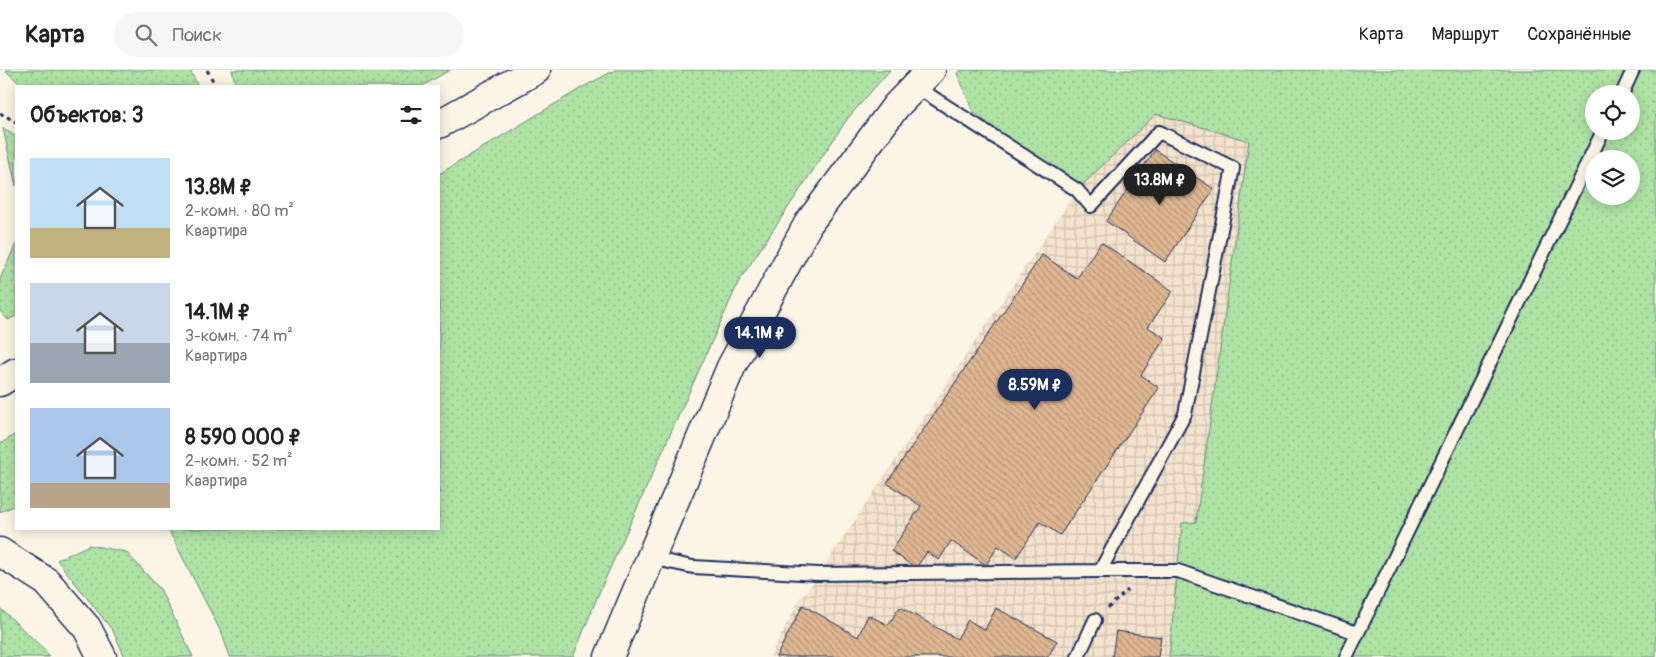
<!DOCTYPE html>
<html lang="ru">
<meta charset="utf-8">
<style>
:root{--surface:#fff;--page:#f6f6f6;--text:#222;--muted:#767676;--line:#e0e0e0;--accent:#1b2f5e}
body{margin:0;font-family:Pangolin,sans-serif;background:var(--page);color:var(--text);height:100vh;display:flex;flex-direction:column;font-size:19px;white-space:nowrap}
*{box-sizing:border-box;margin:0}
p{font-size:16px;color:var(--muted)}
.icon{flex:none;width:28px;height:28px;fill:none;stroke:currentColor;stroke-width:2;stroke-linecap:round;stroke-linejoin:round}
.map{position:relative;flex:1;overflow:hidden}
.details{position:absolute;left:15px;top:15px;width:425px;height:445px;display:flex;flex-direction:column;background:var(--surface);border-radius:0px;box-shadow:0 2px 12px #0003}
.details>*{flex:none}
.controls{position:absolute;left:1585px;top:15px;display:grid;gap:10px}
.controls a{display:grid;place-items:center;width:55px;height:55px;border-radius:50%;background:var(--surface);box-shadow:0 2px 12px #0003;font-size:25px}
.price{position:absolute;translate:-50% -42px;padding:0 11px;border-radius:18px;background:var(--accent);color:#fff;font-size:16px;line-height:32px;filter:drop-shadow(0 1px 2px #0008)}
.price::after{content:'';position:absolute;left:50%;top:30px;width:15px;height:11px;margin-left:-8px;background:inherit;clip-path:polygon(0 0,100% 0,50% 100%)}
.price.active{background:#222;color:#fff}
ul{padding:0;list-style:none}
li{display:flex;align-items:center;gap:15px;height:125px;padding:0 15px}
li span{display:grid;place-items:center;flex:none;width:140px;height:100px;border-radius:0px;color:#555}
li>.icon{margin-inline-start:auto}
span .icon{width:60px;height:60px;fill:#fffc;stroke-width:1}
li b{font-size:21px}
h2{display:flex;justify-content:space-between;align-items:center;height:60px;padding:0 15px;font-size:21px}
header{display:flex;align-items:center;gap:30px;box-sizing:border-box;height:70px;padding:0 25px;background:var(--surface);border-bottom:1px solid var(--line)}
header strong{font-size:24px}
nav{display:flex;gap:28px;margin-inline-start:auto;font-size:18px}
.search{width:350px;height:45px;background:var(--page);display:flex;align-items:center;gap:12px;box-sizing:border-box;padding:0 18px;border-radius:28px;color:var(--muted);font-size:19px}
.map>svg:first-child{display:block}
.industrial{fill:url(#industrial-grid)}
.grass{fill:url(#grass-dots);stroke:#648881;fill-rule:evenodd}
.building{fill:url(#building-back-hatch);stroke:#1b2f5e}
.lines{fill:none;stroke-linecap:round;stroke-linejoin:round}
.service-casing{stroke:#1b2f5e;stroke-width:16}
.secondary-casing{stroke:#1b2f5e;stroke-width:31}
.primary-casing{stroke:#1b2f5e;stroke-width:31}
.path{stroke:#1b2f5e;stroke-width:3;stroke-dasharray:4 4;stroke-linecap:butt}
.service{stroke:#fcf5e5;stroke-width:12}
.secondary{stroke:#fcf5e5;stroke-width:28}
.primary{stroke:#fcf5e5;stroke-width:28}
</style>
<header>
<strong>Карта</strong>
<div class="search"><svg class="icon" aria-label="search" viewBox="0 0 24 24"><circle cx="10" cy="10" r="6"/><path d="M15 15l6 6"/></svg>Поиск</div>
<nav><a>Карта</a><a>Маршрут</a><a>Сохранённые</a></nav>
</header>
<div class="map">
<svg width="1656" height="587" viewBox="0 0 1656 587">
<defs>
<pattern id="industrial-grid" width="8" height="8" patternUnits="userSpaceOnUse" patternTransform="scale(1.25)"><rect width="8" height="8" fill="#f3e2cc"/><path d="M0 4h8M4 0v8" fill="none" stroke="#d0c2b2"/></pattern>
<pattern id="grass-dots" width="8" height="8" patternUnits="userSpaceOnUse" patternTransform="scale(1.25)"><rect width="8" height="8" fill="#aee2a4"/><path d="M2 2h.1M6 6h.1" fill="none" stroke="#95c290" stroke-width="1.8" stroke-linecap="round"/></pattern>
<pattern id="building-back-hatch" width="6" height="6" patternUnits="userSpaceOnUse" patternTransform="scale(1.25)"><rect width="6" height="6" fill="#dfb790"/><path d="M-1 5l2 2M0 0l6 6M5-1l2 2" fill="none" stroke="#b49579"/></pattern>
</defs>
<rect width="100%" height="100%" fill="#fcf5e5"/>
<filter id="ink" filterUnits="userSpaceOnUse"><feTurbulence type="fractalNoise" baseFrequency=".02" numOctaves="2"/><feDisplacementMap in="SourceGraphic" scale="10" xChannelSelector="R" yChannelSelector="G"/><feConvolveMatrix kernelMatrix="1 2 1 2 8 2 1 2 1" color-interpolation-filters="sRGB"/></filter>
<g filter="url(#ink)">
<path class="industrial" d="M1156,44L1249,71L1196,453L1182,454L1169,587H770L800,528L808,520L1077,120Z"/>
<path class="grass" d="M5,0H190L198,16H22Z
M232,0H450L422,16H236Z
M615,0H890L848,48L739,211L599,523L573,587H230L222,564L168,459H439V104L583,17Z
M962,0H1656V587H1169L1182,453L1196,452L1249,71L1156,44L1077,120L973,42L957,3ZM1594,24H1631V61H1594ZM1594,89H1631V126H1594Z
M3,58L16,67V116Z
M16,174V246L8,250L0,241V209Z
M16,364V435L0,442V374Z
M89,475L126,482L160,519L193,587H125L113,561L57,490Z
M0,538L44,579L49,587H0Z"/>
<path class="building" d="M1155,80L1214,119L1165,192L1106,151Z
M1101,172L1173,221L1148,257L1165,268L1141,305L1159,318L1060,465L1040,452L1016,488L998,476L986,495L951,471L939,490L927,482L916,498L891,481L921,436L887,413L1042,185L1077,208Z
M803,535L858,567L868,545L888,555L900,537L957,569L968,550L985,560L996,538L1057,571L1048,587H776Z
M1116,561L1161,567L1158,587H1112Z"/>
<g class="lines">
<g class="service-casing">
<path id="service" d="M1622,24L1633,0
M650,488L693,497L818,504L1100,501L1185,344L1233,98L1159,62L1091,136L1077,120L915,16
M1100,501H1178L1357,563
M1078,587L1095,550
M1346,587L1603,61"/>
</g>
<g class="secondary-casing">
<path id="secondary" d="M439,54L536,0
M0,312L16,302
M609,587L731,297L808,154L896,36L931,0"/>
</g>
<g class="primary-casing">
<path id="primary" d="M0,482L47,512L87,558L102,587"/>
</g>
<path class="path" d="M207,0L216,16
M0,43L16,52
M1108,538L1128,520"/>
<use href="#service" class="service"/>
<use href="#secondary" class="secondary"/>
<use href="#primary" class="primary"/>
</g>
</g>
</svg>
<div class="controls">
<a><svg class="icon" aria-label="locate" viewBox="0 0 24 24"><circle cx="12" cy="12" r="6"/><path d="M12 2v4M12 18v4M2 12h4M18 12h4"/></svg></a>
<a><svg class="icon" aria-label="layers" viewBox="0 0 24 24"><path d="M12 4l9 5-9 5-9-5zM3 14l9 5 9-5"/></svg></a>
</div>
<b class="price active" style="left:1160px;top:136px">13.8M ₽</b>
<b class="price" style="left:760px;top:289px">14.1M ₽</b>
<b class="price" style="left:1035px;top:341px">8.59M ₽</b>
<section class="details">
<h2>Объектов: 3<svg class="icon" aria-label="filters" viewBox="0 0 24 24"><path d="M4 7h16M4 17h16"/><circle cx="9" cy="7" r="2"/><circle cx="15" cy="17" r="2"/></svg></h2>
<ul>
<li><span style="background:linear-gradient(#bfe0f5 70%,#c2b280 0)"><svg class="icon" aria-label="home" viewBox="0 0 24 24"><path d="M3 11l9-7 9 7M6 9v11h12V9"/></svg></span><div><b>13.8M ₽</b><p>2-комн. · 80 m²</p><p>Квартира</p></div></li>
<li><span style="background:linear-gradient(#c9d6e8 60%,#9aa5b1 0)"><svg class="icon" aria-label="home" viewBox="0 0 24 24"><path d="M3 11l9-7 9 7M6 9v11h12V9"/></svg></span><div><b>14.1M ₽</b><p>3-комн. · 74 m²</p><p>Квартира</p></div></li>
<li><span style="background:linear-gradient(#a9c7e8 75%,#b9a48a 0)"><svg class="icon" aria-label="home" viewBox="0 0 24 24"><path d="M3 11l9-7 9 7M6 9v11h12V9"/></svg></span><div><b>8 590 000 ₽</b><p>2-комн. · 52 m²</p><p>Квартира</p></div></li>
</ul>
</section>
</div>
